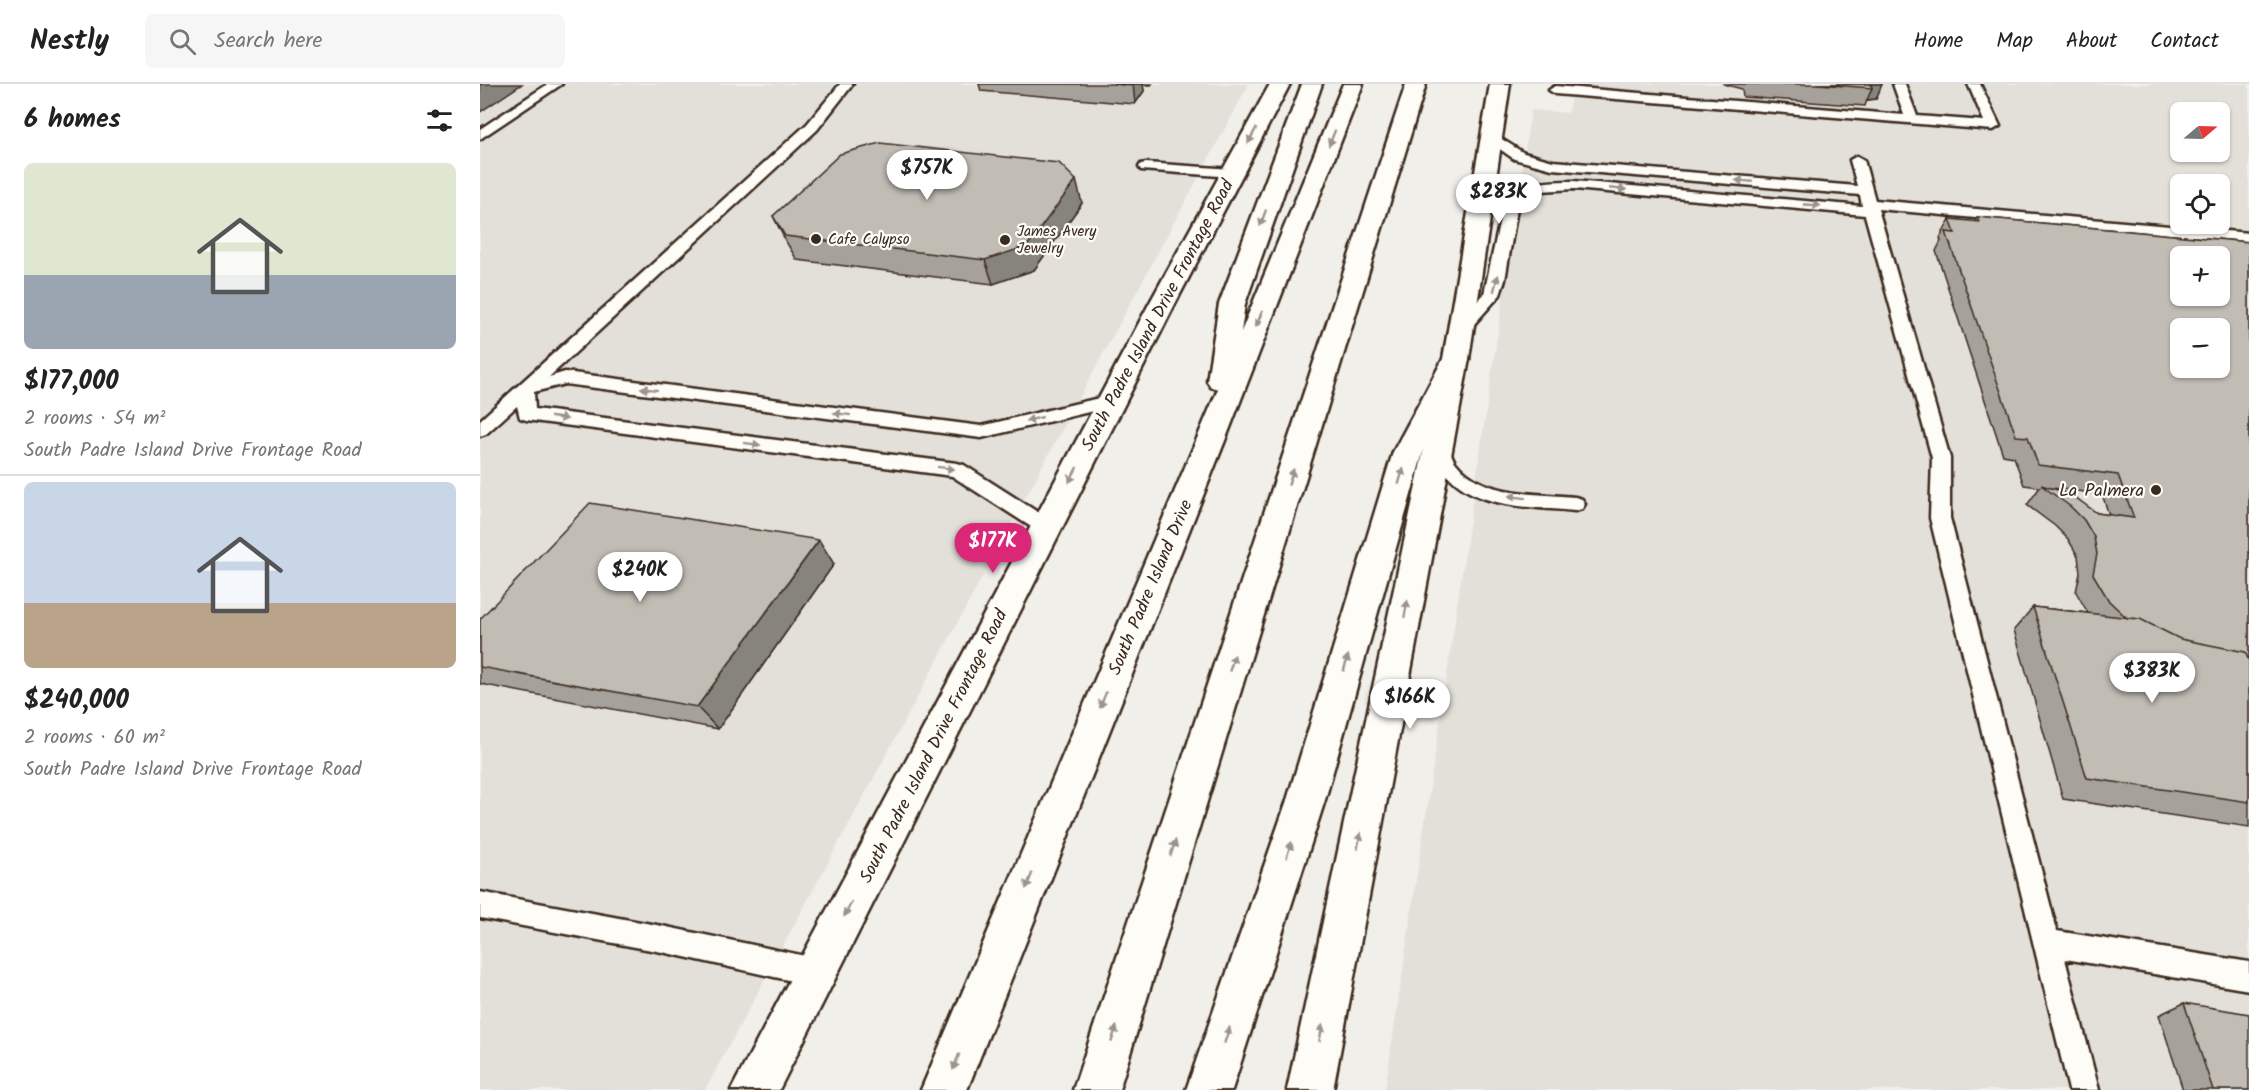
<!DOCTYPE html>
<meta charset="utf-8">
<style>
:root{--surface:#fff;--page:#f6f6f6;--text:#222;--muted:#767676;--line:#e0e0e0;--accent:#db2777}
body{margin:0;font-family:Kalam,sans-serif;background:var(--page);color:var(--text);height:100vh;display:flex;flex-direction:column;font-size:22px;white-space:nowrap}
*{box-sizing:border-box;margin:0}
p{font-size:20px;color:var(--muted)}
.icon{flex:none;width:33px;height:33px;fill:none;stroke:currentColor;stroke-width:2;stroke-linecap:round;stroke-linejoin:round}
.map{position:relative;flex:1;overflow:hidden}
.panel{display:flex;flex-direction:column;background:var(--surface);width:480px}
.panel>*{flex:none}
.needle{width:39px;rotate:71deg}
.fabs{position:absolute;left:1690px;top:18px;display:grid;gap:12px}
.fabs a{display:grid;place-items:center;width:60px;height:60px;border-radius:9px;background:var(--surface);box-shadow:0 2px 4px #0004;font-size:30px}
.price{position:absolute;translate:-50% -51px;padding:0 14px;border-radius:21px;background:#fff;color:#222;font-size:20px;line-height:39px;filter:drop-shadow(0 2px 3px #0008)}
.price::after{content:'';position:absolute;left:50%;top:36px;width:18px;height:14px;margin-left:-9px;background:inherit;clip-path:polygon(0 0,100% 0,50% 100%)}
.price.current{background:var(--accent);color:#fff}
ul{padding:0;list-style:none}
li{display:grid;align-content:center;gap:12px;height:318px;padding:0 24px}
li+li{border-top:2px solid var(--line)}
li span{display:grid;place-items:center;height:186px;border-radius:9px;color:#555}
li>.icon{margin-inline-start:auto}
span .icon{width:108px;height:108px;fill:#fffc;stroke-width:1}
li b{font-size:26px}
h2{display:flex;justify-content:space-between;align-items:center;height:72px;padding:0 24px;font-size:26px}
header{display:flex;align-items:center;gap:36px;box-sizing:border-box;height:84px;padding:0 30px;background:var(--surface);border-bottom:2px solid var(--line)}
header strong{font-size:28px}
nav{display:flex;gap:33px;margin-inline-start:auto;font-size:21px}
.search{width:420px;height:54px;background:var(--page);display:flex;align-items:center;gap:15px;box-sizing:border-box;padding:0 21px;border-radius:9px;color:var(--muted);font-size:22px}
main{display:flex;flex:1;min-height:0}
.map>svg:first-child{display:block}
.built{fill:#e3e0da;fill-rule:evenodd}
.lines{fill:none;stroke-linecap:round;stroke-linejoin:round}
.service-casing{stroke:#3b2a1e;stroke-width:5}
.secondary-casing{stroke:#3b2a1e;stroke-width:5}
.motorway-casing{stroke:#3b2a1e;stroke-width:5}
.service{fill:#fdfcf7;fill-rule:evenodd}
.secondary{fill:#fdfcf7;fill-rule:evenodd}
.motorway{fill:#fdfcf7;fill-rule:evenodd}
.wall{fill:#a6a29b;stroke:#3b2a1e;stroke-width:1.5;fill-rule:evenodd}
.shaded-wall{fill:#87847e;stroke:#3b2a1e;stroke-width:1.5}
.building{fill:#c1bcb4;stroke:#3b2a1e;stroke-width:1.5;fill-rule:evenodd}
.oneway{fill:#9c938a}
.poi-dot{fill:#3b2a1e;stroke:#fdfcf7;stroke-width:2}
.labels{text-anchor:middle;stroke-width:4.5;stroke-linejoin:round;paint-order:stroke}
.far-poi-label{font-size:15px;fill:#3b2a1e;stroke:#fdfcf7;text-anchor:start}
.street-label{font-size:18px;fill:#3b2a1e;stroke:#fdfcf7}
.poi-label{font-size:18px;fill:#3b2a1e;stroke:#fdfcf7;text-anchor:end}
</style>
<header>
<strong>Nestly</strong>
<div class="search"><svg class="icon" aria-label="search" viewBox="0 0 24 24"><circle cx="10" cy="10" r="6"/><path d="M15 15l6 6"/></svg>Search here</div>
<nav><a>Home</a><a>Map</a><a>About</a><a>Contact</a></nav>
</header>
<main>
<section class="panel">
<h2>6 homes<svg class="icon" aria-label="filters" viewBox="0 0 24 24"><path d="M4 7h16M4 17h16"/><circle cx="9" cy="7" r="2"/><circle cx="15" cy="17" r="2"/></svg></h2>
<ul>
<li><span style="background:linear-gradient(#dfe7d0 60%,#9aa5b1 0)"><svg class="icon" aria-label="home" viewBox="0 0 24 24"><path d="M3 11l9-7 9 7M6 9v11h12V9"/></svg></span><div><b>$177,000</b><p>2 rooms · 54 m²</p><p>South Padre Island Drive Frontage Road</p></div></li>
<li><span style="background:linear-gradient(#c9d6e8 65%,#b9a48a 0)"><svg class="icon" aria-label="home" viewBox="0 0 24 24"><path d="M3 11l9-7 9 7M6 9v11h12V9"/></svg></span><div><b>$240,000</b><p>2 rooms · 60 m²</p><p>South Padre Island Drive Frontage Road</p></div></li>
</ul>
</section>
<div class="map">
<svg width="1769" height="1006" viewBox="0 0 1769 1006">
<rect width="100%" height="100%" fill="#f1efea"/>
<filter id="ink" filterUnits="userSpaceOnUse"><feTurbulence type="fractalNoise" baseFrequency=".0167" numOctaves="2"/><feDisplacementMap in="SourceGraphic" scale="12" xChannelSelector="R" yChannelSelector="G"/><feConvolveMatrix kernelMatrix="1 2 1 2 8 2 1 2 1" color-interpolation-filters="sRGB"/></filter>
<g filter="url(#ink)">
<path class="built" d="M0,0H769L225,1006H0Z
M1093,0H1769V1006H905L1051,26L1088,29ZM1701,28H1740V68H1701ZM1701,100H1740V140H1701ZM1701,172H1740V212H1701ZM1701,244H1740V284H1701Z"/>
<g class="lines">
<g class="service-casing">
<path id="service" d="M68,0H82L0,55V45Z
M360,0H373L337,46L69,293L85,288L501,342L632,311L638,313L641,317L638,321L501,354L85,300L54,308L55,325L477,379L484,381L573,438L576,443L573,448L566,450L559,448L472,392L46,336L40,334L37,322L6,350L0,352V336L327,40Z
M1413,0H1425L1437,32L1504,37L1488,0H1500L1520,42L1513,46L1075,10L1069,6L1075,2L1424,31Z
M1012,49L1044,69L1073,77L1377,102L1370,76L1377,72L1384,76L1395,116L1769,149V159L1398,125L1470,374V434L1577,847L1769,878V906L1585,875L1619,1006H1589L1450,434L1452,374L1385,131L1094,105L1061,107L1038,119L1025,196L1020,211L987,248L981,249L973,244L1004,210L1024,117C1041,97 1070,97 1094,97L1382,122L1380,111L1072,85L1034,75L1007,56L1005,53L1007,50Z
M666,79L752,85L759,89L752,93L661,86L659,83L661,80Z
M959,356L966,357C970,364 971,373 976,379C1003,413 1056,409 1095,413L1102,415L1105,420L1102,425L1095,427C1036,421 975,426 950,362L952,357Z
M0,808L182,842L335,874L345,878L349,888L345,898L335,902L182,868L0,834Z"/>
</g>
<g class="secondary-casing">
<path id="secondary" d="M790,0H810L695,220L299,1006H251L669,220Z
M1010,0H1030L989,275L853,1006H807L963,275Z"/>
</g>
<g class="motorway-casing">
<path id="motorway" d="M822,0H842L765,220L761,248L863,0H883L748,349L487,1006H441L738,305L731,303L727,297L739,220Z
M926,0H946L639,1006H593Z
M976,266L986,269L989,275L943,368L845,716L752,1006H706L807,716L913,368L963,275L966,269Z"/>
</g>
<use href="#service" class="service"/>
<use href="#secondary" class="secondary"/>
<use href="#motorway" class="motorway"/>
</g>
<path class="wall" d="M499,0H672L671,1H663L664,7L655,20L501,7Z
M1243,0H1402L1396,15L1387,16L1385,22L1263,13L1262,5Z
M602,119L554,186L513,200L317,176L305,156L293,132Z
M1497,133L1769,158V743L1583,715L1534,546L1553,523L1608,529L1596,508L1600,489L1598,472L1588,455L1575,442L1547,421L1560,403L1544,401L1534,373L1523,371L1456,167L1461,157L1460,154L1470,135L1495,138ZM1572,404L1622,410L1629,431L1617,429Z
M354,480L238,645L0,600V535Z
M1704,919L1769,1006H1703L1679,931Z"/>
<path class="shaded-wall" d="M0,0H42L0,28Z
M653,0H663L664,7L655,20Z
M1390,0H1402L1396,15L1387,16L1392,4Z
M596,96L602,119L554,186L513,200L505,176Z
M339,456L354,480L238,645L217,623Z"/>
<path class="building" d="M634,0H653L652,2Z
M1337,0H1391L1392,4Z
M400,59L579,79L596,96L547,162L505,176L305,152L293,132L360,70Z
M1497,133L1769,158V577L1765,568L1700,555L1660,535L1647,534L1629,517L1613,490L1617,470L1614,453L1604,436L1591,423L1561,401L1581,407L1596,414L1617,429L1654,434L1638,391L1558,381L1548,353L1536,352L1466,148L1475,149L1470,135L1499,138ZM1701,172H1740V212H1701ZM1701,244H1740V284H1701Z
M110,419L339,456L217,623L0,583V535Z
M1553,523L1660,535L1700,555L1765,568L1769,577V718L1607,694Z
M1704,919L1769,930V1006H1733Z"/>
<defs><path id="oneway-solid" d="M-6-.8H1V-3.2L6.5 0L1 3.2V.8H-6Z" transform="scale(1.5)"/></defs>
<g class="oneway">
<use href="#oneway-solid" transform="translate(772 52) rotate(118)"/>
<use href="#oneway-solid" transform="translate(852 54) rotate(112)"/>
<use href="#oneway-solid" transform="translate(1264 97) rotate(-175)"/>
<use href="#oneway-solid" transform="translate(1138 105) rotate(5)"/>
<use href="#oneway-solid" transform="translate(1332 121) rotate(5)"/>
<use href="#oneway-solid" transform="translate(783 134) rotate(110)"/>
<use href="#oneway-solid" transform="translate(1016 199) rotate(-75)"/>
<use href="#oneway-solid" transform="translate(779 235) rotate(112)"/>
<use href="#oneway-solid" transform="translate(169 305) rotate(-173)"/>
<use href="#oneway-solid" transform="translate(362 330) rotate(-173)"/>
<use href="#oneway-solid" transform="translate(79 334) rotate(8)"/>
<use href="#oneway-solid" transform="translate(554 335) rotate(167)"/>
<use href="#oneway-solid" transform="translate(272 360) rotate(7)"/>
<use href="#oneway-solid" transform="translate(466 384) rotate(7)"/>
<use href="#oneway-solid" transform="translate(593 391) rotate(118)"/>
<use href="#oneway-solid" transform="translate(921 392) rotate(-74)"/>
<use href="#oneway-solid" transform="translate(811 393) rotate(-72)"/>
<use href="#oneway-solid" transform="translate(1037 413) rotate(-173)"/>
<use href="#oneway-solid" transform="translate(926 525) rotate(-79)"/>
<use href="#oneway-solid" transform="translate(752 579) rotate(-72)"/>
<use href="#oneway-solid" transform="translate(866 579) rotate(-74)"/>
<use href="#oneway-solid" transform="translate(623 616) rotate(112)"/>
<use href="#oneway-solid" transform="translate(879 757) rotate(-79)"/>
<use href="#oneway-solid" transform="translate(693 764) rotate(-72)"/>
<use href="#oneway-solid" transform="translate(809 766) rotate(-72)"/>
<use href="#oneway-solid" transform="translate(549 797) rotate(112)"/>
<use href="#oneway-solid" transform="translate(368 825) rotate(117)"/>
<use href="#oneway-solid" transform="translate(841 949) rotate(-79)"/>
<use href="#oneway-solid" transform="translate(634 950) rotate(-72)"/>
<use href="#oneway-solid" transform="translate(747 951) rotate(-72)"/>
<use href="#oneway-solid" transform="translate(476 978) rotate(112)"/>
</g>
</g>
<g class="poi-dot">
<circle cx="336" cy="155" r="6"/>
<circle cx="525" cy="156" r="6"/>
<circle cx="1676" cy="406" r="6"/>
</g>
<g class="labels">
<g class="far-poi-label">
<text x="537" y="152">James Avery<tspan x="537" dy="17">Jewelry</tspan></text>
<text x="348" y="160">Cafe Calypso</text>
</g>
<g class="street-label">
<text transform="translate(677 231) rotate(-62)" y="6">South Padre Island Drive Frontage Road</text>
<text transform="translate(670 503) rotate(-67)" y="6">South Padre Island Drive</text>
<text transform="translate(453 662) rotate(-63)" y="6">South Padre Island Drive Frontage Road</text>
</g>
<g class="poi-label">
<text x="1664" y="412">La Palmera</text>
</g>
</g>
</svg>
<div class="fabs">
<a><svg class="needle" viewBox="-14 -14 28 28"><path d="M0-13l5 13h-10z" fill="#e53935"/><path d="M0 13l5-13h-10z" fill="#767676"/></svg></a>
<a><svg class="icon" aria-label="locate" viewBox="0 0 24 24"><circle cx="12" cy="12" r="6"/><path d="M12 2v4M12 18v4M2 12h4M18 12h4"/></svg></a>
<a>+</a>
<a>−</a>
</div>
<b class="price" style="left:447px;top:117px">$757K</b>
<b class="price" style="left:1019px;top:141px">$283K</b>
<b class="price current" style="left:513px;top:490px">$177K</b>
<b class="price" style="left:160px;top:519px">$240K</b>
<b class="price" style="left:1672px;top:620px">$383K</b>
<b class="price" style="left:930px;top:646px">$166K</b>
</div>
</main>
